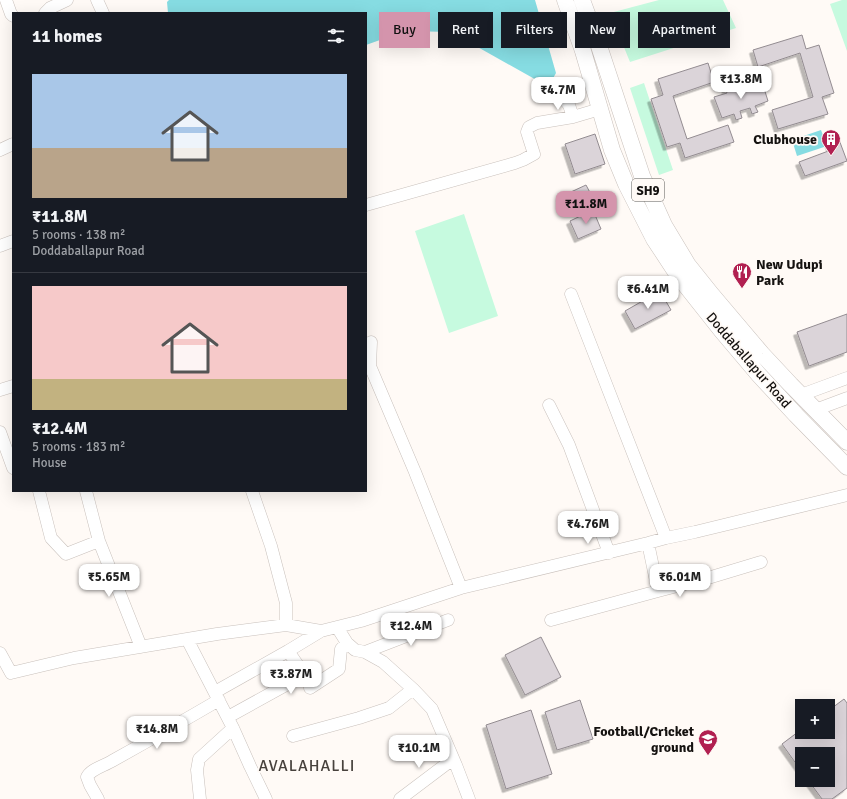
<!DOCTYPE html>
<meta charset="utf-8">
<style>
:root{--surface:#171b24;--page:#242831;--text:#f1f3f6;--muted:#9ea1a6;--line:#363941;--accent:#d494ac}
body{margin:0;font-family:Signika,sans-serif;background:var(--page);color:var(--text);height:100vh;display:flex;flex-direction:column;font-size:15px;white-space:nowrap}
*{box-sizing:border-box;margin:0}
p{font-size:13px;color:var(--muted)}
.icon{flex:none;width:22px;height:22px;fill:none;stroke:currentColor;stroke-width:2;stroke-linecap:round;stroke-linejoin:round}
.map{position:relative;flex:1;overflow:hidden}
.details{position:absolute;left:12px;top:12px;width:355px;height:480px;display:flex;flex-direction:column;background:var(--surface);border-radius:0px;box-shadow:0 4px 16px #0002}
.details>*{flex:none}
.guide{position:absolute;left:379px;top:12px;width:380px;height:36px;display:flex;gap:8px}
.buttons{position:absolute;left:795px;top:699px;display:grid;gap:8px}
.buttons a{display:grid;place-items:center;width:40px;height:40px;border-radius:0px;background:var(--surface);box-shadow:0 4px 16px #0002;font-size:20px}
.price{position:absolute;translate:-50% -34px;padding:0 9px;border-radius:8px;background:#fff;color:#222;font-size:13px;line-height:26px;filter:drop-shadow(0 1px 2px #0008)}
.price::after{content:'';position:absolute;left:50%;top:24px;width:12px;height:9px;margin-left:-6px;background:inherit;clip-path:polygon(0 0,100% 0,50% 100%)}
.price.on{background:var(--accent);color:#111}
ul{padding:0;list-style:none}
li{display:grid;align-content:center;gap:8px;height:212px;padding:0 20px}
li+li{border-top:1px solid var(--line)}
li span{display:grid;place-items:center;height:124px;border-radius:0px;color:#555}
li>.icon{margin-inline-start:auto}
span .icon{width:72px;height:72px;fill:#fffc;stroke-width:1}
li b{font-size:17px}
h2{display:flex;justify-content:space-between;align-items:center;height:48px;padding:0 20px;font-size:17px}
.tag{padding:0 14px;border-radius:0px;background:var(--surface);box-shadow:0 4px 16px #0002;font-size:14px;line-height:36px}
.tag.on{background:var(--accent);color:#111}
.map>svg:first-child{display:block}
.green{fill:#c6fadf}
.water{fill:#86dce2}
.building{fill:#dbd4d9;stroke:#938c91;filter:url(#shadow)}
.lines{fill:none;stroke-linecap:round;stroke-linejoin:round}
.minor-casing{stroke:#c9c1bc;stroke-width:13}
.major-casing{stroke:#c9c1bc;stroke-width:17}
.minor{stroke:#fff;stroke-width:12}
.major{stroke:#fff;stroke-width:16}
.labels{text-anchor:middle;stroke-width:3.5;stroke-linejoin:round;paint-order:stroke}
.shield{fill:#fffaf6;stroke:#5b5855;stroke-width:1}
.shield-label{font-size:13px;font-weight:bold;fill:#151210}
.poi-label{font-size:14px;font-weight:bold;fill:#151210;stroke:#fffaf6;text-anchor:end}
.street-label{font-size:14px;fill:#151210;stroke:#fffaf6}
.quarter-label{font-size:16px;letter-spacing:1px;fill:#47413c;stroke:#fffaf6}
</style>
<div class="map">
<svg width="847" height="799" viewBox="0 0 847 799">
<defs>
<filter id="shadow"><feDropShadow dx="-3.5" dy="3.5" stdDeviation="0" flood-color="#0004"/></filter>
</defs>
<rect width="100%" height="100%" fill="#fffaf6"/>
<path class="green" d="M659,0H723L736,28L630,62L610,13Z
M842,0H847V51L830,4Z
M644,83L673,170L659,175L630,88Z
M464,214L498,316L449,333L415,231Z"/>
<path class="water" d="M169,0H535L556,73L551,82H540L451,32L405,31L366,45V13H168L167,2Z
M821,130L827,146L797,156L792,140Z"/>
<path class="building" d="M802,35L806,49L819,45L834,93L822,97L828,114L778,129L772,110L813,97L800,53L758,67L753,50Z
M708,63L714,82L673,96L687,139L728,125L734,142L685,158L680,143L667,147L651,99L663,95L658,79Z
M747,79L749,86L762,82L768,101L755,106L758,112L752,114L750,108L740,111L742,118L736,120L734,114L722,118L714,97L727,93L725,87L732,85L734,91L743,88L741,82Z
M595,134L605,164L575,174L565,144Z
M838,137L847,161L805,176L799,162L831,150L828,141Z
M586,185L594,200L567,212L560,197Z
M593,210L601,229L578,239L570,221Z
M660,291L671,310L635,329L625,311Z
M847,314V352L809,366L797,332Z
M541,637L561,677L525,695L505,655Z
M844,699L847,703V788L832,799H822L808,780H828V754H802V772L782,744L802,729V732H828V711Z
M580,700L593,739L557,750L545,712Z
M531,710L552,774L506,789L486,725Z"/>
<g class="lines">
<g class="minor-casing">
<path id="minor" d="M6,0L11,14L13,16
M97,0L103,13
M45,13L50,8L67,0
M561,96L569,105L573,117
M0,150L13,144
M366,205L515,163L523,160L534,154L527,132L529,127L537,123L573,117L600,109
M0,246L13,241
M571,294L666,538
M371,342L370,366L415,472L461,588
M0,390L13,386
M801,395L847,378
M549,405L569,445L609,553
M815,410L847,398
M0,432L13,468
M39,491L51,538L66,554L99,541L86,491
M252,491L271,546L286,603V625
M99,541L141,647
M648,543L658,591L708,578L761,562
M551,620L658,591
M337,627L347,643L355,650L365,652L383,662L413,689L432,709L456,765L469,799
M187,639L233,728L250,766L266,799
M365,652L448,620
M0,653L11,673L74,658L217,634L286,625L321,631L361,621L461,588L648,543L666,538L695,532L847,495
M310,688L339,669L341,649L347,643
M215,692L288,651L321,631
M228,717L295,680L300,674L299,667L288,651
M293,736L359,718L389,708L413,689
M98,799L90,785L87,777C91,769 104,766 112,761C148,741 183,721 219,700
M200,799L197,770L199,759L233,728
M400,799L453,759"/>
</g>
<g class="major-casing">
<path id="major" d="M565,0L583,51L612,150L626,184L654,239L679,277L721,330L759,375L796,415L847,467
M582,0L599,46L642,176L664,225L688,265L712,295L762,354L791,385L847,442"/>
</g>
<use href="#minor" class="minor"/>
<use href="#major" class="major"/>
</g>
<defs>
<g id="building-pin" transform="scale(1)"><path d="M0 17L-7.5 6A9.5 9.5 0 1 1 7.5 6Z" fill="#b12051" stroke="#fffaf6"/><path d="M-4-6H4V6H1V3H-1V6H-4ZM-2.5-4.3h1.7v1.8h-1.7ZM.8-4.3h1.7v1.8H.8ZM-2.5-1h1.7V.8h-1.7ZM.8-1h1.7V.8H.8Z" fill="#fff"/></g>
<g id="restaurant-pin" transform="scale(1)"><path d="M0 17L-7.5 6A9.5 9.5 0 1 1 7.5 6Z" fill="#b12051" stroke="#fffaf6"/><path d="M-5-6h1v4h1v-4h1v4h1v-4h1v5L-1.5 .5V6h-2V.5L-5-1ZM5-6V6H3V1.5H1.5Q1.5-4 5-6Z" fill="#fff"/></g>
<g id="university-pin" transform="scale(1)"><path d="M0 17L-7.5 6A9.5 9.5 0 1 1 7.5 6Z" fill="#b12051" stroke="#fffaf6"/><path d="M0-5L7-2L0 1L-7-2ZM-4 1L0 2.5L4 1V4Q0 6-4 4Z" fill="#fff"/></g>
</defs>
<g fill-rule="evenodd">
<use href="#building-pin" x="831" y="139"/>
<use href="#restaurant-pin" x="742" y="272"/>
<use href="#university-pin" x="708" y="739"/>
</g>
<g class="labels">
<rect class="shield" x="632" y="179" width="32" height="22" rx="3"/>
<g class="shield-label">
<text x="648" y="195">SH9</text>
</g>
<g class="poi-label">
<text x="817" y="144">Clubhouse</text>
<text x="756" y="269" text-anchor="start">New Udupi<tspan x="756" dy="16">Park</tspan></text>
<text x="694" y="736">Football/Cricket<tspan x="694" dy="16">ground</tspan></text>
</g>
<g class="street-label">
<text transform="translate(749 360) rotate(49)" y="5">Doddaballapur Road</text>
</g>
<g class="quarter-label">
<text x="307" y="771">AVALAHALLI</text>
</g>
</g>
</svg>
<div class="buttons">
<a>+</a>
<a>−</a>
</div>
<b class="price" style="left:741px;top:100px">₹13.8M</b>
<b class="price" style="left:558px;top:111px">₹4.7M</b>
<b class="price on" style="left:586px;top:225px">₹11.8M</b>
<b class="price" style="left:648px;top:310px">₹6.41M</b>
<b class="price" style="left:588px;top:545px">₹4.76M</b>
<b class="price" style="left:109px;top:598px">₹5.65M</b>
<b class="price" style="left:680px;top:598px">₹6.01M</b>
<b class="price" style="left:411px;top:647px">₹12.4M</b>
<b class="price" style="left:291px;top:695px">₹3.87M</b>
<b class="price" style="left:157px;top:750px">₹14.8M</b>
<b class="price" style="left:419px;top:769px">₹10.1M</b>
<div class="guide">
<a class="tag on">Buy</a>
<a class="tag">Rent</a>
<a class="tag">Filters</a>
<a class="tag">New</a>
<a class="tag">Apartment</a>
</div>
<section class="details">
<h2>11 homes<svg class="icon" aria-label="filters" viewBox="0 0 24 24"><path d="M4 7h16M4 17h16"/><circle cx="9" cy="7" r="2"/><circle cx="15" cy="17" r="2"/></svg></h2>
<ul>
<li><span style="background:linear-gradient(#a9c7e8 60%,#b9a48a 0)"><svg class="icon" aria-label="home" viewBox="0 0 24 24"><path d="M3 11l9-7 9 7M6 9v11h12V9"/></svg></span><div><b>₹11.8M</b><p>5 rooms · 138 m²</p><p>Doddaballapur Road</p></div></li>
<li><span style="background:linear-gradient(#f6c9c9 75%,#c2b280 0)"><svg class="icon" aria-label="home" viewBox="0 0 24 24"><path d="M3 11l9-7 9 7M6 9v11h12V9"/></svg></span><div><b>₹12.4M</b><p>5 rooms · 183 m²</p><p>House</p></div></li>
</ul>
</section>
</div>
